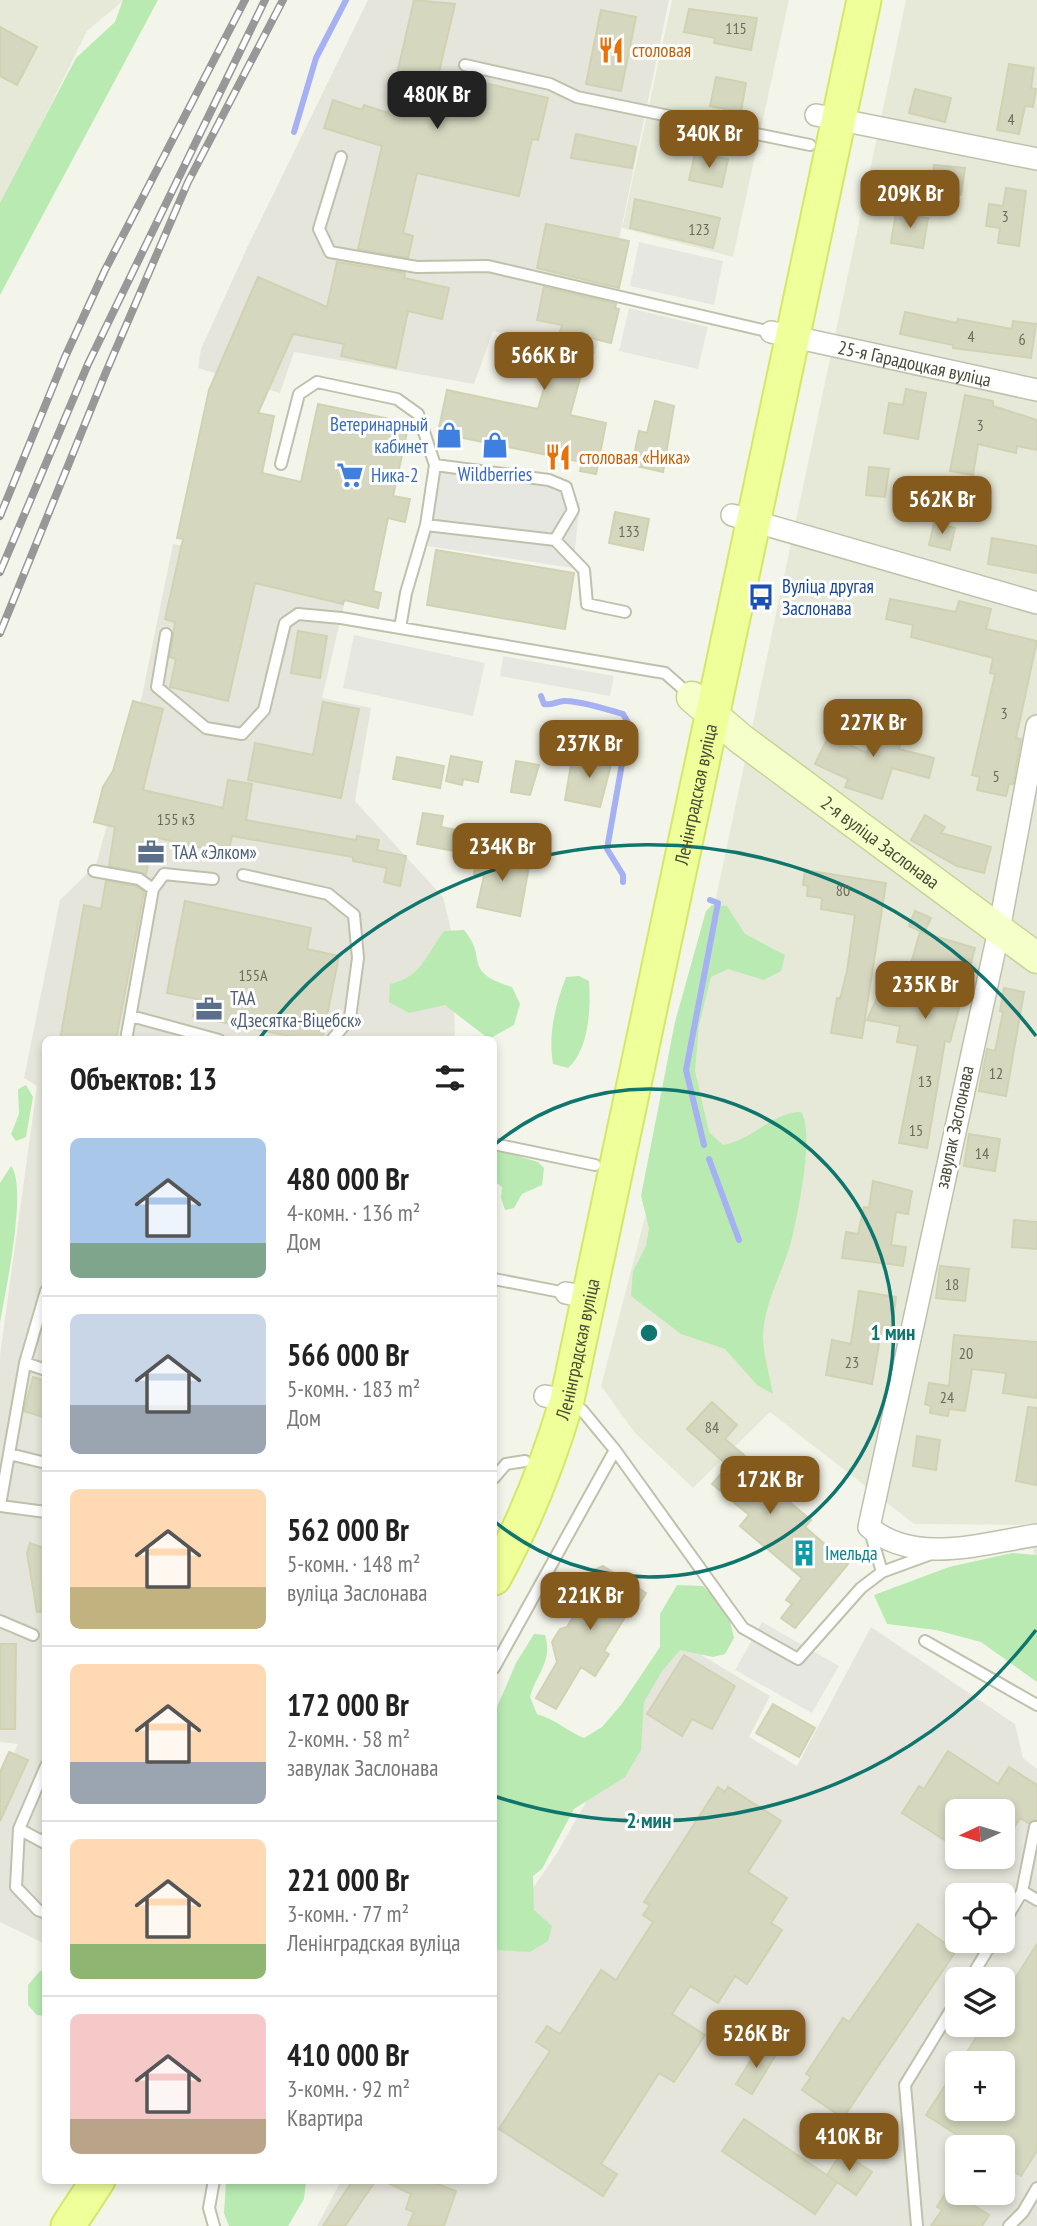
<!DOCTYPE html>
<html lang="ru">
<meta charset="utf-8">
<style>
:root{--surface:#fff;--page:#f6f6f6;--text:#222;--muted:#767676;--line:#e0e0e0;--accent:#855b1d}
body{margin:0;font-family:"PT Sans Narrow",sans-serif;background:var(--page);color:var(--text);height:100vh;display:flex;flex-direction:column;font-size:26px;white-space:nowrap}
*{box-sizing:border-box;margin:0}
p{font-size:23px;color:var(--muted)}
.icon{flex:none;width:38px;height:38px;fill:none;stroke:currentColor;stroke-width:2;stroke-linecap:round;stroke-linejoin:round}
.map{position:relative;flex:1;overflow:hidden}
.panel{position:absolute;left:42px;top:1036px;width:455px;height:1148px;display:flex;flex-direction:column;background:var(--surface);border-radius:10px;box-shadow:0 4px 10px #0003}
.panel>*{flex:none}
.needle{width:46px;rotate:266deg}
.fabs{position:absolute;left:945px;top:1799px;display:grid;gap:14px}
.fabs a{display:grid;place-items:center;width:70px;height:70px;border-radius:10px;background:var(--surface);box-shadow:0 4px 10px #0003;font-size:35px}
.price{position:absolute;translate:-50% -60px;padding:0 16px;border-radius:14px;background:var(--accent);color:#fff;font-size:23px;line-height:46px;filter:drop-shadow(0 2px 4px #0008)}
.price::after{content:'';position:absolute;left:50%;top:42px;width:21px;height:16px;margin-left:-10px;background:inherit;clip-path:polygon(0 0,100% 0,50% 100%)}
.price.current{background:#222;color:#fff}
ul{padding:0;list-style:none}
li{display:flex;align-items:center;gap:21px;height:175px;padding:0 28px}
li+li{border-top:2px solid var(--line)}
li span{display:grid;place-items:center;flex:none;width:196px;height:140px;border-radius:10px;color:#555}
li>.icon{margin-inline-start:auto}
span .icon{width:84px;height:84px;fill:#fffc;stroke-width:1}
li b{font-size:30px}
h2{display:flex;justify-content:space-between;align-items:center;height:84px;padding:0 28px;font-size:30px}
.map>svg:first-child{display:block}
.residential{fill:#e7e9d8}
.industrial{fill:#e5e5db;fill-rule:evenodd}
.green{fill:#b8eab2}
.parking{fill:#e6e7e1}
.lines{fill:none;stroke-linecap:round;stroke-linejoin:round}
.stream{stroke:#a5b1f3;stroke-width:6}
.building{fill:#d6d7bf;stroke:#d1d2b2;stroke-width:2}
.service-casing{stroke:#bfc1ac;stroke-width:14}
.minor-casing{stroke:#bfc1ac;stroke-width:24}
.secondary-casing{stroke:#c8d396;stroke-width:33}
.primary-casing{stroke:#d5e766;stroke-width:37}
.service{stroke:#fff;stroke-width:10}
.minor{stroke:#fff;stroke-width:21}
.secondary{stroke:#f4ffca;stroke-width:30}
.primary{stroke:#efff99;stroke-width:33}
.rail-casing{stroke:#989898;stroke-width:8}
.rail{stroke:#fff;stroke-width:5;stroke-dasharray:16;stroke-linecap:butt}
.ring{fill:none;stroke:#0f766e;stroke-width:3.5}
.labels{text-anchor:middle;stroke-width:6;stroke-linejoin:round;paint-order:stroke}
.number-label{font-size:16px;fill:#6c6d59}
.food-label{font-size:19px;fill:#c56008;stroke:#fff;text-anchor:start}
.street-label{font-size:19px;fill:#494a37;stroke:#fff}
.shop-label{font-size:19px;fill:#366cbe;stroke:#fff;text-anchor:end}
.transit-label{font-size:19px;fill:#164399;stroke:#fff;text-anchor:start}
.service-label{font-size:19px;fill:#4e5e75;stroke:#fff;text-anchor:start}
.culture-label{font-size:19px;fill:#0d838f;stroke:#fff;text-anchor:start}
.centre{fill:#0f766e;stroke:#fff;stroke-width:3.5}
.ring-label{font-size:21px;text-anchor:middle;font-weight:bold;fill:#0f766e;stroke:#fff;stroke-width:6;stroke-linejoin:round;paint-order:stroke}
</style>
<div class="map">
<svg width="1037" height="2226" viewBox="0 0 1037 2226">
<rect width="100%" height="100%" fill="#f4f5ea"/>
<path class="residential" d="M0,0H124L87,31L0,208Z
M672,0H789L733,257L622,228Z
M906,0H1037V1588L1031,1525L914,1524L770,1412L693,1488L635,1433L601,1386L663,1148Z"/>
<path class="industrial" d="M368,0H669L595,354L493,331L474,384L294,352L280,393L198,368L201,349L247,248Z
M173,544L350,580L322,698L371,708L355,801L443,897L452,934L455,1039L46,1040L45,1944L0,1922V1783L18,1744L0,1742V1355L37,1086L24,1078L60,900L96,865L142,696Z
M871,1627L1015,1724L1023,1758L1037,1769V2226H317L341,2181L494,2180V1945L557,1853L678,1641L770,1696L749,1737L797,1766ZM957,1811H1003V1857H957ZM957,1895H1003V1941H957ZM957,1979H1003V2025H957ZM957,2063H1003V2109H957ZM957,2147H1003V2193H957Z"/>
<path class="green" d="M123,0H158L0,295V203L76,58L115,22Z
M712,905L727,906L745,934L785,955L781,971L764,980L728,969L711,977L699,1025L695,1071L709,1132L723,1145C752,1140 773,1112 801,1112C815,1134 798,1211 792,1238C784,1271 764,1301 763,1336C763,1354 770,1376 773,1394L757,1385L725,1349L681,1334L631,1296L633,1271L646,1246L649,1228L641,1196L675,1022L706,911Z
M464,930C489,960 461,971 512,987L520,1004L514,1025L489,1039L445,1005L409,1013L389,1002L390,984C422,977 426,955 444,931Z
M579,976L589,981C591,1007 589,1050 568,1068L553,1064C548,1034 555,1006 566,977Z
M26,1085L33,1097L26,1137L16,1141L11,1134L19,1114L18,1089Z
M494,1149L538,1162L544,1168L542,1185L522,1194L514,1208L505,1210L501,1198L502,1187L494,1181Z
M11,1166C28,1187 5,1293 0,1323V1183Z
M1012,1553L1037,1555V1682L981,1642L936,1630L887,1624L874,1595L949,1567Z
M677,1585L703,1586L728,1612L734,1638L725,1654L713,1657L680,1650L662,1671L644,1702L641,1750L625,1777L574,1809L542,1869L533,1876L534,1910L552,1926L548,1941L530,1952L494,1950V1714L516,1663L534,1634L545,1635C553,1661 537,1673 530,1697L537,1714C555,1719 567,1731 584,1738L602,1727L621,1705L660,1647V1614Z
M40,1971H45V2016L37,2015L28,2005V1985Z
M226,2181H306L304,2199L288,2226H229L224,2213Z"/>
<path class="parking" d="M639,242L723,261L714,305L630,286Z
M629,308L708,327L698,369L619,351Z
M441,461L573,483L570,501L580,503L573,568L428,546Z
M354,635L485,663L473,716L343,688Z
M503,656L614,676L610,696L500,676Z
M762,1622L839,1666L812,1713L735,1670Z"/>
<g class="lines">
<path class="stream" d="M294,132L316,58L346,0
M541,696L544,704C553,706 558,700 566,701C586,702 605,709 623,714L629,724L607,849L623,875V882
M704,1145L686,1070L718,903L710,900
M709,1159L739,1240"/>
</g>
<path class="building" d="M414,0L455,4L439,72L548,98L538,140L532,139L519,196L417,173L403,233L413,236L408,258L358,249L382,146L324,128L333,100L362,110L364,105L388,113Z
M689,9L757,18L751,50L714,43L715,38L684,32Z
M601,10L636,17L621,91L586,84Z
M0,27L37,47L17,85L0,76Z
M1009,64L1034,68L1031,88L1036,89L1033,107L1025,106L1019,134L997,130Z
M716,77L746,83L741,112L710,106Z
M915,89L951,98L945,122L909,113Z
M576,134L636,147L632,168L571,158Z
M695,153L728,159L722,187L689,180Z
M934,165L965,168L961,195L932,192Z
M1006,188L1026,191L1019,246L998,243L1000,228L986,226L989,204L1003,206Z
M635,199L720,218L713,248L630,228Z
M896,213L928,218L923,248L891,243Z
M546,224L629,241L619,288L537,268Z
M337,262L405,273L404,278L449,288L442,319L408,311L396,368L341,356L344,344L293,334L258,413L274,416L262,473L301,482L318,404L409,423L393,496L410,499L405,522L388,518L373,591L381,593L378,608L344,600L343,604L255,583L228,701L170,687L176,659L170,657L175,622L165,619L183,539L177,538L209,390L258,277L327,307Z
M544,287L616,304L615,308L619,309L611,343L591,338L570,415L606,423L596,474L580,471L582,462L438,433L447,390L538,409L562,325L537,320Z
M905,312L957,323L958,319L1012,329L1013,321L1036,324L1031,358L953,348V345L900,334Z
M906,389L926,393L918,439L884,433L889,403L903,405Z
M965,395L993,401V406L1037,420V450L1017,446L1016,453L978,444L973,475L950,471Z
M655,401L674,406L663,472L632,465L639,431L647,433Z
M869,467L889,469L885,497L866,495Z
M615,512L649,519L643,550L609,543Z
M934,523L955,528L950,550L929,545Z
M992,538L1037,546V573L988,564Z
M436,550L574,573L565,629L427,605Z
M890,599L956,612L959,601L991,609L986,629L1037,641L1016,738L1021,739L1013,784H1009L1006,796L977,790L980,777L972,775L995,674L990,673L993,658L911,637L913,625L886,619Z
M298,631L327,636L320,678L291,673Z
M133,701L163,709L143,790L223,808L228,780L252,784L246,820L356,840L357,836L379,840L377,850L406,856L400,886L384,882L387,868L353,861V857L232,836L228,854L154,837L146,874L109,866L115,827L94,822L103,787L113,771Z
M323,702L359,709L341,798L248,780L255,743L313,755Z
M877,717L906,724L899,749L934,758L929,778L892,768L882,799L845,787L848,779L815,764L829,735L867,753Z
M594,754L613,757L600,807L565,800L572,759L592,763Z
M451,756L482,762L478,782L463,779L462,785L446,781Z
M397,757L444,766L440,788L393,779Z
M516,761L539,765L530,795L511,792Z
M423,813L443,816L441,827L457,830L454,851L417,844Z
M925,815L945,827L941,833L991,847L984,873L957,866L911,840Z
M478,852L530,861L520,916L477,907L484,876L474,874Z
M805,870L886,883L862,1038L831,1033L837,998L840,999L847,971L855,915L821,909L822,898L807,896L808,886L803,885Z
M106,881L136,886L144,892L116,1040H60L84,905L101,909Z
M185,901L311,928L307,949L339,956L322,1040H308L193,1016L197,999L167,993Z
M915,911L931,918L924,933L909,926Z
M920,932L975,948L950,1042L945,1041L927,1148L899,1143L918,1046L897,1042L900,1026L867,1020L886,978L906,981Z
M1004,988L1024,992L1006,1096L979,1091L987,1049L995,1051L1003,1012L1000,1011Z
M969,1134L1000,1139L995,1171L964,1166Z
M873,1181L912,1191L908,1214L896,1212L891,1245L906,1247L903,1266L842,1258L846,1232L858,1234L864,1207L869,1208Z
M1014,1220L1037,1222V1249L1012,1247Z
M940,1266L969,1269L965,1301L936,1298Z
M859,1291L896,1297L892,1329L882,1327L872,1384L826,1375L832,1340L851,1344Z
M954,1335L1037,1342V1398L1003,1393L1006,1373L972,1369L965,1411L949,1409L948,1416L930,1413L931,1406L925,1404L929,1383L949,1386Z
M33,1377L46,1381V1418L24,1411Z
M712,1402L737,1425L725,1439L778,1484L774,1489L811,1520L805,1527L848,1564L795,1628L781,1618L792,1604L786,1600L802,1578L740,1526L749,1515L712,1484L728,1466L687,1429Z
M1028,1407L1037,1408V1485L1016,1481Z
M917,1436L940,1440L936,1470L913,1466Z
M30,1543L46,1549V1611L37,1612L27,1553Z
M603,1566L646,1593L631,1617L627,1614L604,1651L609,1654L595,1676L581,1667L556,1709L536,1698L557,1662L552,1642L560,1629L567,1627L589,1591L586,1582L594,1570Z
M0,1644H16L15,1729H0Z
M684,1655L735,1686L712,1729L692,1719L682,1736L647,1714Z
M773,1704L815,1728L799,1757L756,1733Z
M948,1751L998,1784L1009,1767L1037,1785V1819L1028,1823L1020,1818L1003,1846V1811H957V1848L902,1813L919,1786L924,1789Z
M9,1752L28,1760L0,1821V1772Z
M718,1787L725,1792L728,1787L781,1821L748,1872L787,1898L771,1923L782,1930L747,1984L735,1976L718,2003L690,1986L672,2014L705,2035L674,2082L659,2073L601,2164L617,2174L603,2196L499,2129L550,2051L536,2042L547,2026L560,2034L601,1970L616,1980L653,1922L643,1915L650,1905L644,1902Z
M918,1924L956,1951L843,2118L802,2090L811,2077L806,2074L843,2018L849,2022Z
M1037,1944V2151L1021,2176L1003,2165V2147H976L926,2115L957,2067V2109H1003V2063H960L984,2025H1003V1997Z
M760,2046L775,2056L752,2094L736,2084Z
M744,2119L837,2182L815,2214L722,2151Z
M842,2152L872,2172L856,2195L827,2175Z
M353,2180H376L345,2226H323Z
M382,2180H427L456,2191L444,2226H408L414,2212L406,2209L411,2194Z
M948,2189L989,2215L982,2226H931L942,2210L937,2207Z"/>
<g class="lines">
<g class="service-casing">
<path id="service" d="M465,65L550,84L577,97L810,145
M341,157L319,229L330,252L417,267L488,266L771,332
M281,464L299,394L317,382L397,399L418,414L435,465
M555,540L584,570L587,604L625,612
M400,628L406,593L426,525L435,465L549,480L566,487L573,510L555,540L426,525
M166,634L157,687L206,728L242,734L264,710L285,623L298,614L341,618L665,673L690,695
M94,871L139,879L153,889
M243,875L328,894L354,915L358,958L350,1018L332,1040
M131,1016L219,1040
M126,1040L153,889L164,874L213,879
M494,1144L595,1165
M494,1279L566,1293
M46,1291L25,1363L46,1370
M572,1404L582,1410L615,1450L743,1628L798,1659L861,1588L882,1572L931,1554
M9,1454L46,1463
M494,1478L506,1464L525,1461
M0,1505L25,1363
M0,1506L46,1512
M870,1531L882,1572
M0,1621L33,1635
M925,1641L1037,1705
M494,1668L615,1450
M46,1766L19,1829L16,1887L38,1910L46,1913
M19,1829L43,1842L46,1837
M1022,1891L1037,1900
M1003,1924L1022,1892L1035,1827
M970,1979L993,1941
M214,2226L209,2208L214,2180
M917,2226L905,2085L957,2000
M1009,2226L1023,2212L1037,2188"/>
</g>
<g class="minor-casing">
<g id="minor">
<path d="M816,115L1037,159"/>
<path id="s1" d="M771,332L1037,390"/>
<path d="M732,515L1037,603"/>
<path d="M1037,726L999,930L869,1527C914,1566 984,1543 1037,1535"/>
<path d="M566,1293L587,1297"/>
<path d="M545,1396L567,1400"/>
</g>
</g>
<g class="secondary-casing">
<g id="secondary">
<path id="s2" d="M692,697L741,739L1037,958"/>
</g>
</g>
<g class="primary-casing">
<g id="primary">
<path id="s3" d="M494,1578C526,1520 548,1464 567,1400L864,0"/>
<path d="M68,2226L98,2180"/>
</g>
</g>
<use href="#service" class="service"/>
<use href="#minor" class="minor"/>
<use href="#secondary" class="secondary"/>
<use href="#primary" class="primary"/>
<g class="rail-casing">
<path id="rail" d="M0,516L65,357L105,270L245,0
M0,572L88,364L265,0
M0,633L106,372L188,182L283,0"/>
</g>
<use href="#rail" class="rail"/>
</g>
<g class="ring">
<path d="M494 1145A244 244 0 1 1 494 1521"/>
<path d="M1036 1630A488 488 0 0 1 494 1796M259 1039A488 488 0 0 1 1036 1036"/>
</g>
<defs>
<g id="restaurant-bare" transform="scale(2.1)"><path d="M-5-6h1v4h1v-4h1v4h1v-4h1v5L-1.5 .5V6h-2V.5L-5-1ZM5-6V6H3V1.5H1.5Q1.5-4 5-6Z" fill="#e8710a" stroke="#fff" stroke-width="2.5" paint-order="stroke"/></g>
<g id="shop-bare" transform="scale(2.1)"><path d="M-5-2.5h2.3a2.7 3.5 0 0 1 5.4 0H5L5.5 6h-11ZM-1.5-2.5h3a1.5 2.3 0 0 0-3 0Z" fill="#3f7fe0" stroke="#fff" stroke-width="2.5" paint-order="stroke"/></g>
<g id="supermarket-bare" transform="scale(2.1)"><path d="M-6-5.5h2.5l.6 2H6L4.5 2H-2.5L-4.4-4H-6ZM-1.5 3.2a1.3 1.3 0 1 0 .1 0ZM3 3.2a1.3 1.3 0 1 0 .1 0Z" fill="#3f7fe0" stroke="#fff" stroke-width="2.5" paint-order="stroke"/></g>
<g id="bus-bare" transform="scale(2.1)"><path d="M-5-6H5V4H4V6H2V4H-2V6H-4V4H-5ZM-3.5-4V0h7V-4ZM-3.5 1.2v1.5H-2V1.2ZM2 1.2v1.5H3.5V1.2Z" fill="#1a4fb4" stroke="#fff" stroke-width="2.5" paint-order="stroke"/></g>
<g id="office-bare" transform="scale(2.1)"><path d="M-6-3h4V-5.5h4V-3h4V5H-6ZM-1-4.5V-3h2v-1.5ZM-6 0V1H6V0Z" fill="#5c6f8a" stroke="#fff" stroke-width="2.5" paint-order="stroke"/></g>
<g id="building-bare" transform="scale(2.1)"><path d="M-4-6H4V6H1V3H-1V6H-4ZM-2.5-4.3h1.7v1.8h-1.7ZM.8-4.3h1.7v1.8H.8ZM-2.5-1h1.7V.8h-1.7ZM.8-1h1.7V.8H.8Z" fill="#0f9aa8" stroke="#fff" stroke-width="2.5" paint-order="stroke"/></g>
</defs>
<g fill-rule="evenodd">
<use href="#restaurant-bare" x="611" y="50"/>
<use href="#shop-bare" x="449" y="435"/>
<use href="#shop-bare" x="495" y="445"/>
<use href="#restaurant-bare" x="558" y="457"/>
<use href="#supermarket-bare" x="350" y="475"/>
<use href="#bus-bare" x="761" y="597"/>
<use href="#office-bare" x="151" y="852"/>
<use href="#office-bare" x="209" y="1009"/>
<use href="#building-bare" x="804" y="1553"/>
</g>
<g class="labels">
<g class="number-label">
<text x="736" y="34">115</text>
<text x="1011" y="125">4</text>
<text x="1005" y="222">3</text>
<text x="699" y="235">123</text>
<text x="971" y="342">4</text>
<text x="1022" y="345">6</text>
<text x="980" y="431">3</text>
<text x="629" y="537">133</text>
<text x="1004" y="719">3</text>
<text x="996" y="782">5</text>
<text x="176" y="825">155 к3</text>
<text x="843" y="896">80</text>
<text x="253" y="981">155А</text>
<text x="996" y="1079">12</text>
<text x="925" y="1087">13</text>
<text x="916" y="1136">15</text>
<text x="982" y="1159">14</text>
<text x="952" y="1290">18</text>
<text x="966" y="1359">20</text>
<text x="852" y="1368">23</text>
<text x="947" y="1403">24</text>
<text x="712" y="1433">84</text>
</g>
<g class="food-label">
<text x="632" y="57">столовая</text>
<text x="579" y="464">столовая «Ника»</text>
</g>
<g class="street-label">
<text dy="7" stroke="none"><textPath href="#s1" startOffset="147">25-я Гарадоцкая вуліца</textPath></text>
<text dy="7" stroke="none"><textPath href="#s3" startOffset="812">Ленінградская вуліца</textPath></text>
<text dy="7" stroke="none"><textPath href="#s2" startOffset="238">2-я вуліца Заслонава</textPath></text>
<text transform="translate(954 1127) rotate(-78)" y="7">завулак Заслонава</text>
<text dy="7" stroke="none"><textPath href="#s3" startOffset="245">Ленінградская вуліца</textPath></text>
</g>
<g class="shop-label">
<text x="428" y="431">Ветеринарный<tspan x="428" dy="22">кабинет</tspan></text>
<text x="495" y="481" text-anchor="middle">Wildberries</text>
<text x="371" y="482" text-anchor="start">Ника-2</text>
</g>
<g class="transit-label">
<text x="782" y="593">Вуліца другая<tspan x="782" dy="22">Заслонава</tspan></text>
</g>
<g class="service-label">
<text x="172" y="859">ТАА «Элком»</text>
<text x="230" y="1005">ТАА<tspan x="230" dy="22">«Дзесятка-Віцебск»</tspan></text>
</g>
<g class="culture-label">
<text x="825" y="1560">Імельда</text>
</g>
</g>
<circle cx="649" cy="1333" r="10" class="centre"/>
<g class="ring-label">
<text x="893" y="1340">1 мин</text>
<text x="649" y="1828">2 мин</text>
</g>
</svg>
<div class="fabs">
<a><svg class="needle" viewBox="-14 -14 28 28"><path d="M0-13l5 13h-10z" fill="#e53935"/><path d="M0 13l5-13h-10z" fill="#767676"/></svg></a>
<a><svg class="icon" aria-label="locate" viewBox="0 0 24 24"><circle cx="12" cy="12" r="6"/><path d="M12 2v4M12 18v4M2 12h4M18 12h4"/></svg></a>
<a><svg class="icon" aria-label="layers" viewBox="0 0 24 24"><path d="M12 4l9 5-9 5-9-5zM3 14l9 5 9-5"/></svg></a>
<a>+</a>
<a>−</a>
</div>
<b class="price current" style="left:437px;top:131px">480K Br</b>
<b class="price" style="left:709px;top:170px">340K Br</b>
<b class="price" style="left:910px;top:230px">209K Br</b>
<b class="price" style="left:544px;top:392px">566K Br</b>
<b class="price" style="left:942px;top:536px">562K Br</b>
<b class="price" style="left:873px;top:759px">227K Br</b>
<b class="price" style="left:589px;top:780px">237K Br</b>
<b class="price" style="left:502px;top:883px">234K Br</b>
<b class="price" style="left:925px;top:1021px">235K Br</b>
<b class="price" style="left:770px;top:1516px">172K Br</b>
<b class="price" style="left:590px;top:1632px">221K Br</b>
<b class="price" style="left:756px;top:2070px">526K Br</b>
<b class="price" style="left:849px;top:2173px">410K Br</b>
<section class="panel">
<h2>Объектов: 13<svg class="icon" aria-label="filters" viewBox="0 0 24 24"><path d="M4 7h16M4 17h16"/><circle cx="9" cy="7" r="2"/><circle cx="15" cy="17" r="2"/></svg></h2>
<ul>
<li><span style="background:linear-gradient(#a9c7e8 75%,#7fa58c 0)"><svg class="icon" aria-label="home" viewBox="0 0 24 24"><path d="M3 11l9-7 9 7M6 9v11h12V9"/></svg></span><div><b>480 000 Br</b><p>4-комн. · 136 m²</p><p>Дом</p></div></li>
<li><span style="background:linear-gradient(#c9d6e8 65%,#9aa5b1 0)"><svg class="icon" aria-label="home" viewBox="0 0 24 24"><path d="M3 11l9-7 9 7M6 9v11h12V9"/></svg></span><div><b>566 000 Br</b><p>5-комн. · 183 m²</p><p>Дом</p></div></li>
<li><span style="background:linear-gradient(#ffd9b3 70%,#c2b280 0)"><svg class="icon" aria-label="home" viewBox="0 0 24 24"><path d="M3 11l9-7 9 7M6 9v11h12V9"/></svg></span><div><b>562 000 Br</b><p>5-комн. · 148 m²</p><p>вуліца Заслонава</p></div></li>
<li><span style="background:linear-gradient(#ffd9b3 70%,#9aa5b1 0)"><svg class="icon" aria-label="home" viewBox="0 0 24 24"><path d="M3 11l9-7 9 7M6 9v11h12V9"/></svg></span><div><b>172 000 Br</b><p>2-комн. · 58 m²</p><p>завулак Заслонава</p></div></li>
<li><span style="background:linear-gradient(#ffd9b3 75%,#8fb573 0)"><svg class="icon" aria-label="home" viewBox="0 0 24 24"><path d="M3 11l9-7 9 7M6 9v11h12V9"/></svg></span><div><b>221 000 Br</b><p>3-комн. · 77 m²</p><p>Ленінградская вуліца</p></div></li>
<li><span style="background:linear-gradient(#f6c9c9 75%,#b9a48a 0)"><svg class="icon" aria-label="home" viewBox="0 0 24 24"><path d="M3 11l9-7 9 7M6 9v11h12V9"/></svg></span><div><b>410 000 Br</b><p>3-комн. · 92 m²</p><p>Квартира</p></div></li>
</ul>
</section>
</div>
